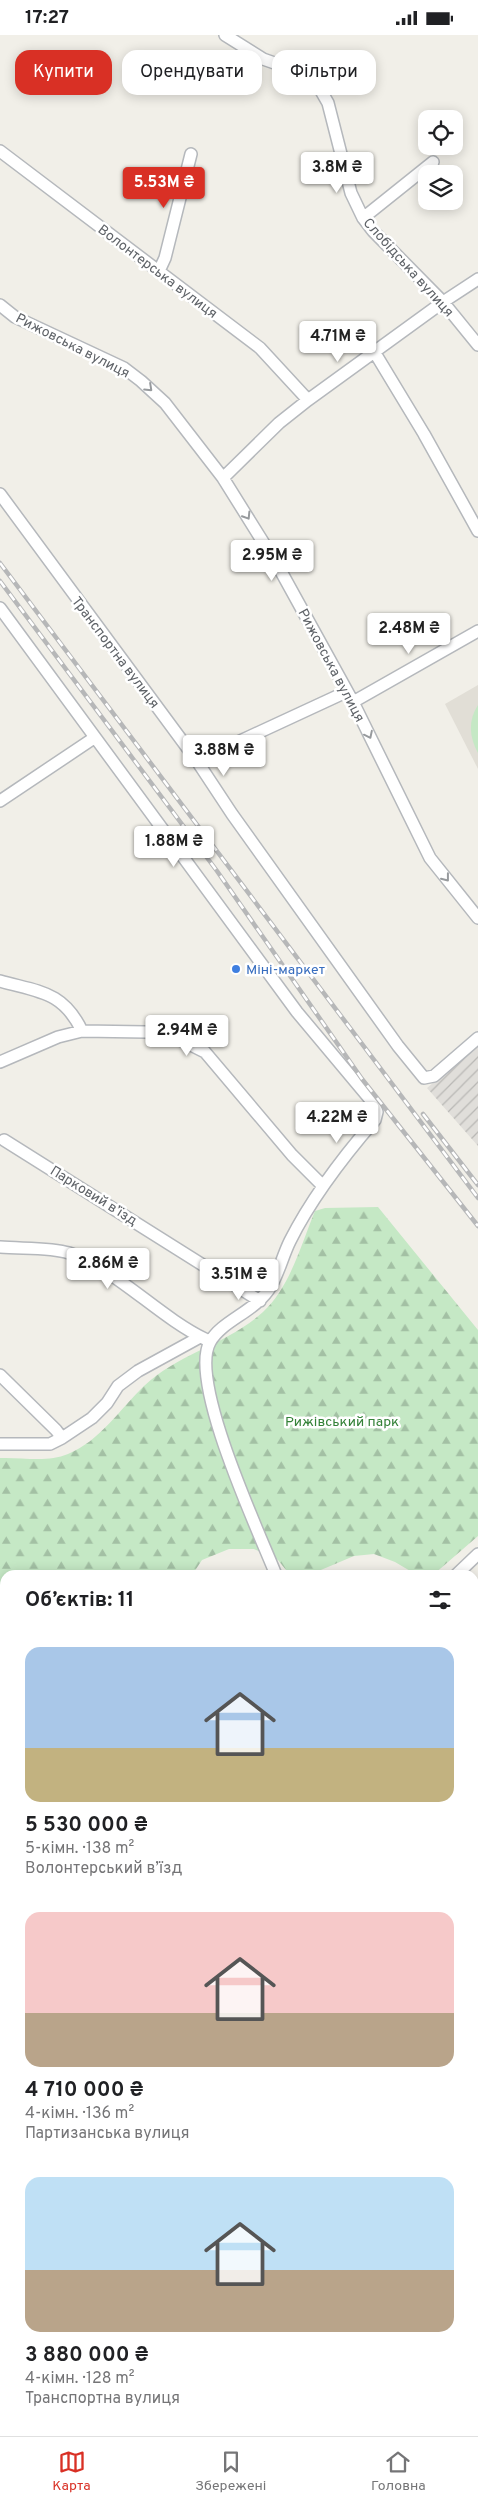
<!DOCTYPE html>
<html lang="uk">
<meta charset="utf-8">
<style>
:root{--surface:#fff;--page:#f2f2f2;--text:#202124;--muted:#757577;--line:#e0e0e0;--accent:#d93025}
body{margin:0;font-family:Overpass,sans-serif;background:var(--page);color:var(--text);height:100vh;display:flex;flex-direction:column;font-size:19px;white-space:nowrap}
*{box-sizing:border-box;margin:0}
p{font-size:16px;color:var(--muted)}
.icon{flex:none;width:28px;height:28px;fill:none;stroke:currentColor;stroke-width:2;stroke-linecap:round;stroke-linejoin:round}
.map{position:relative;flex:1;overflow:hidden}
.side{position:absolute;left:0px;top:1535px;width:479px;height:866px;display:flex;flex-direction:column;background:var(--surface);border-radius:15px 15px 0 0;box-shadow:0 2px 12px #0003}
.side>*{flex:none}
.banner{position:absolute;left:15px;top:15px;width:449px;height:45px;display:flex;gap:10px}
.controls{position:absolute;left:418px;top:75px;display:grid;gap:10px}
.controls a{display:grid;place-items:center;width:45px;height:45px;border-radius:10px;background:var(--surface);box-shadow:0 2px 12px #0003;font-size:25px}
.price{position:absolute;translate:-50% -42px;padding:0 11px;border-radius:5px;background:#fff;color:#222;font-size:16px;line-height:32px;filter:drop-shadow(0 1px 2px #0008)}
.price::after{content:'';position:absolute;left:50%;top:30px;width:15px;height:11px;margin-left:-8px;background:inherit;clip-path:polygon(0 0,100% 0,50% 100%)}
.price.current{background:var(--accent);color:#fff}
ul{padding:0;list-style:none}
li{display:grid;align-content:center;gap:10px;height:265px;padding:0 25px}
li span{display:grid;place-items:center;height:155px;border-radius:15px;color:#555}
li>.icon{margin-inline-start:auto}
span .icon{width:90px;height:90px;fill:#fffc;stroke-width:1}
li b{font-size:21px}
h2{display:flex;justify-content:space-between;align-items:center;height:60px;padding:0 25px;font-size:21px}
.tag{padding:0 18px;border-radius:15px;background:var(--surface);box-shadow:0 2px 12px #0003;font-size:18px;line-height:45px}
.tag.current{background:var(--accent);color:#fff}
.status{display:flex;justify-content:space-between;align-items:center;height:35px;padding:0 25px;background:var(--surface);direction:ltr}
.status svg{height:14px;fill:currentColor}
.dock{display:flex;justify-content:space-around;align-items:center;height:70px;border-top:1px solid var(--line);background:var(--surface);font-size:14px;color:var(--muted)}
.dock a{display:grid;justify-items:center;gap:2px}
.dock .current{color:var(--accent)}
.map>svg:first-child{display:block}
.industrial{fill:url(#industrial-furrows)}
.education{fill:#e1ded6}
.forest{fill:url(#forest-firs)}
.pitch{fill:#c5e8c5}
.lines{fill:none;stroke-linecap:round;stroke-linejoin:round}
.minor-casing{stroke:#b5b8bc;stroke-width:14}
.minor{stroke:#fff;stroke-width:11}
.rail-casing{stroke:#b6b7b8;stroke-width:4.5}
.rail{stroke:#fff;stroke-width:2.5;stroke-dasharray:8;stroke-linecap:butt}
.oneway{stroke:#979a9d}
.shop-dot{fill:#3f7fe0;stroke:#fff;stroke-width:2}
.labels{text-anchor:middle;stroke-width:5;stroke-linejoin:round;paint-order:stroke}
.street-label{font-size:14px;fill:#5f6368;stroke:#fff}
.shop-label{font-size:14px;fill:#366cbe;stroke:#fff;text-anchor:start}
.park-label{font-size:14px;fill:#348238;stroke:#fff}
</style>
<div class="status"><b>17:27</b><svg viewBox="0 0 49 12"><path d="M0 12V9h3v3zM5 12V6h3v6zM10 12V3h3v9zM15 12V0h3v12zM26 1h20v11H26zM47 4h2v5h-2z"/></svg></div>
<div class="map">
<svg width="478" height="2401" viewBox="0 0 478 2401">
<defs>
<pattern id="industrial-furrows" width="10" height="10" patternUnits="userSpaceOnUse" patternTransform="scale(1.25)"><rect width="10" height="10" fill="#e0deda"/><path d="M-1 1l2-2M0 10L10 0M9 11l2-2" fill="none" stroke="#b9b8b5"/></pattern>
<pattern id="forest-firs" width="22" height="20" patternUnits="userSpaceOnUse" patternTransform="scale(1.25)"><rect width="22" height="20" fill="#c5e8c5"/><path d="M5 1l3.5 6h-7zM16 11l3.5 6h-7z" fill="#a3c0a4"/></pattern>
</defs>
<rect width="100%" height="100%" fill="#f1efe8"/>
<path class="industrial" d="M478,1010V1111L427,1053Z
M478,1818V1859L474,1855V1819Z
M478,2138V2401H263L261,2396H474V2139Z"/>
<path class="education" d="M478,650V734L445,669Z"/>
<path class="forest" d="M378,1172L478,1295V1501L433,1540H417L395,1527L374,1519L354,1521L309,1540H290L278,1525L254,1514H229L202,1525L192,1540H5V2080L0,2081V1423C22,1422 47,1428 68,1419C100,1406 120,1374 144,1351C177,1319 228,1309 263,1277C290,1252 301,1210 315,1176L325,1173Z"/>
<path class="pitch" d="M478,670V718C469,702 468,685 478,670Z"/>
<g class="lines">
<g class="minor-casing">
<path id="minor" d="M225,0L263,24L303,38L320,54L328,68L351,158L363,183L373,196L443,267L478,310
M0,116L260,313L308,365
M363,183L433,127
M159,236L165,223L191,119
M0,270L15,282L124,333L141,346L165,368L223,443L278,531L353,667L430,823L478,883
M375,318L424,399L478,496
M223,443L279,388L308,365L443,267L478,244
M0,459L197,726L232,779L398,1011L424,1043L434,1041L478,1003
M0,573L297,977L374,1069L377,1077L375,1085C343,1122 312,1162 290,1206C283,1220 279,1237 271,1251C256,1277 222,1285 210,1307C188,1346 259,1497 276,1540
M353,667L478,596
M197,726L346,657
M0,766L94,703
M0,946C39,957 63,956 82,996
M0,1027L58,1002L82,996L146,997L183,1006L205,1017L292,1120L323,1151
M4,1105L260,1266
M0,1212C20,1214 50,1212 69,1218C115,1233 159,1282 205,1304
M0,1340L56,1395L62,1403
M0,1409H50L62,1403L92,1383L107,1368L118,1351L138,1336L200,1302
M456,1540L478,1519
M474,1694L478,1697
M0,2133L5,2132
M0,2268L5,2266
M0,2327L5,2334
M54,2396L57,2401
M207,2396L209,2401"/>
</g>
<use href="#minor" class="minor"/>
<g class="rail-casing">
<path id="rail" d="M0,528L478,1163
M0,546L217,836L362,1044L478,1191
M423,1079L478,1150"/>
</g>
<use href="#rail" class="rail"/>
</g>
<defs><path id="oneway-chevron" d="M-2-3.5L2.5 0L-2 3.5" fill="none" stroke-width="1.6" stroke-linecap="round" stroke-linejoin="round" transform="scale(1.25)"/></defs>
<g class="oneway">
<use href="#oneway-chevron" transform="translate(149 353) rotate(43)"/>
<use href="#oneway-chevron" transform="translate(247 481) rotate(58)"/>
<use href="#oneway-chevron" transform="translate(369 700) rotate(64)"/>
<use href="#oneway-chevron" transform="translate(446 843) rotate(52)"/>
</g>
<circle class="shop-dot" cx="236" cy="934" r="5"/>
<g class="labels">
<g class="street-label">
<text transform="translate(409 232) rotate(48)" y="5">Слобідська вулиця</text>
<text transform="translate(158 236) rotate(37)" y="5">Волонтерська вулиця</text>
<text transform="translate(73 310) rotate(27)" y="5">Рижовська вулиця</text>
<text transform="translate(116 617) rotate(53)" y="5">Транспортна вулиця</text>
<text transform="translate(332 630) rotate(62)" y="5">Рижовська вулиця</text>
<text transform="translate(94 1160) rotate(32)" y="5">Парковий в’їзд</text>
</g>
<g class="shop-label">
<text x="246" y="939">Міні-маркет</text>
</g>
<g class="park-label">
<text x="342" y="1391">Рижівський парк</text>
</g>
</g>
</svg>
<div class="controls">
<a><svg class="icon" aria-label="locate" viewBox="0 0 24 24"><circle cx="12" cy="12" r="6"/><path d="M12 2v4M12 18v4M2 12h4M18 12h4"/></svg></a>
<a><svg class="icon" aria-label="layers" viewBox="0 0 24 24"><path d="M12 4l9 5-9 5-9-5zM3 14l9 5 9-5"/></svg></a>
</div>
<b class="price" style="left:337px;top:159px">3.8M ₴</b>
<b class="price current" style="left:164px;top:174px">5.53M ₴</b>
<b class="price" style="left:338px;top:328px">4.71M ₴</b>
<b class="price" style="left:272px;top:547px">2.95M ₴</b>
<b class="price" style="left:409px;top:620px">2.48M ₴</b>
<b class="price" style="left:224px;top:742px">3.88M ₴</b>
<b class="price" style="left:174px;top:833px">1.88M ₴</b>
<b class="price" style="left:187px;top:1022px">2.94M ₴</b>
<b class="price" style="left:337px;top:1109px">4.22M ₴</b>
<b class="price" style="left:108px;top:1255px">2.86M ₴</b>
<b class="price" style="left:239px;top:1266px">3.51M ₴</b>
<div class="banner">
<a class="tag current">Купити</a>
<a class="tag">Орендувати</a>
<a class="tag">Фільтри</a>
</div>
<section class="side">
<h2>Об’єктів: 11<svg class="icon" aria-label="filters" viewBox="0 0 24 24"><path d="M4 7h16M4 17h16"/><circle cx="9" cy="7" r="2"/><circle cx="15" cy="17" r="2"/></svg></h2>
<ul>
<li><span style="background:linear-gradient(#a9c7e8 65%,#c2b280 0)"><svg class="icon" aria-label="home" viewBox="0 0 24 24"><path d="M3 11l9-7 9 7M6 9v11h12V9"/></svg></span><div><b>5 530 000 ₴</b><p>5-кімн. · 138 m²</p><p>Волонтерський в’їзд</p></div></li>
<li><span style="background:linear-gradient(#f6c9c9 65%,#b9a48a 0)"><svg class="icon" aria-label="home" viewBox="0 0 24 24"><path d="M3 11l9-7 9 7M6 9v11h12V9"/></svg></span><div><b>4 710 000 ₴</b><p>4-кімн. · 136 m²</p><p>Партизанська вулиця</p></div></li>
<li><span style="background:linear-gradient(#bfe0f5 60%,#b9a48a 0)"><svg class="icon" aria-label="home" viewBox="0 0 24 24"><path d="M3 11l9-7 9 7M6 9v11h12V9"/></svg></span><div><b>3 880 000 ₴</b><p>4-кімн. · 128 m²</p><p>Транспортна вулиця</p></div></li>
</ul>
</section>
</div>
<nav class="dock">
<a class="current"><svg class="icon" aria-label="map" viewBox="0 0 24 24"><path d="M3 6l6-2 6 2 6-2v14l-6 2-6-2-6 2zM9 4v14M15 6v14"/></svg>Карта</a>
<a><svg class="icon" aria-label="saved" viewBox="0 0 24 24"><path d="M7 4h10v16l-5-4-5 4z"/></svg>Збережені</a>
<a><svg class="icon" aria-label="home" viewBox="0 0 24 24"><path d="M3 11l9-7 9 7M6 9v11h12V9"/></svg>Головна</a>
</nav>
